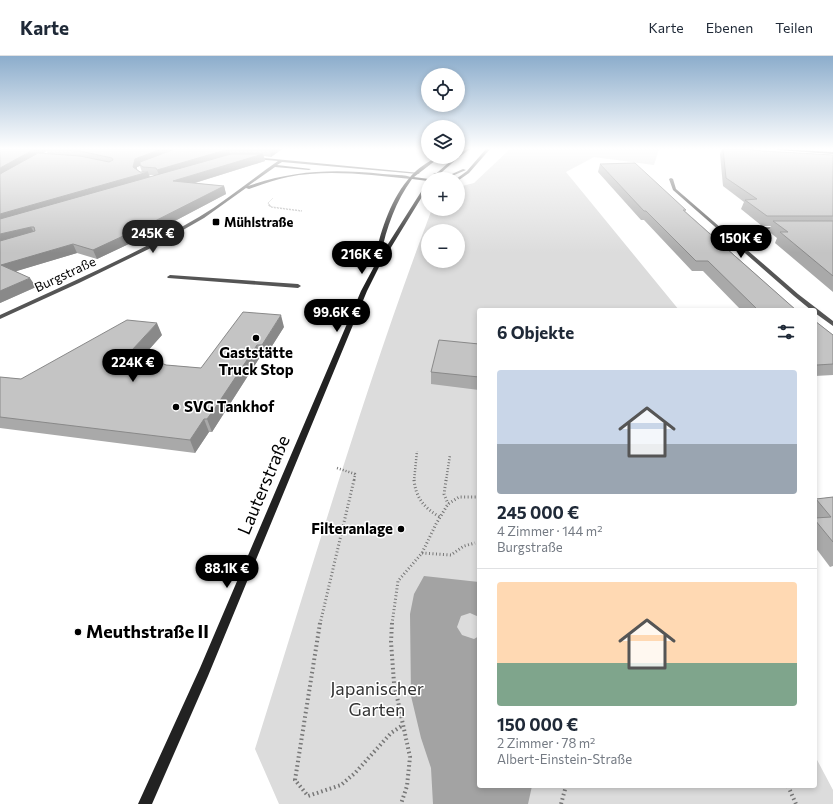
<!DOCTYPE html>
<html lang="de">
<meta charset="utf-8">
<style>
:root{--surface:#fff;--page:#f2f2f3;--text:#1f2937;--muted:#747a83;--line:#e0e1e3;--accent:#000}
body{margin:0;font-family:Commissioner,sans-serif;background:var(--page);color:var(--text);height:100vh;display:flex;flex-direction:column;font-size:15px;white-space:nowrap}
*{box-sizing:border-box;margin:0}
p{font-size:13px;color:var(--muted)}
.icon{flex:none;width:22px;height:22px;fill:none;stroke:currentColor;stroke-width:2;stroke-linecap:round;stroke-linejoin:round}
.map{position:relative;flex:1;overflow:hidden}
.panel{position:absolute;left:477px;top:252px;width:340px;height:480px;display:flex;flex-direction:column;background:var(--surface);border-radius:4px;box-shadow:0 2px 6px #0003}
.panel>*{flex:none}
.tools{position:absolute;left:421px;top:12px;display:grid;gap:8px}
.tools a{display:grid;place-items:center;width:44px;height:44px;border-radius:50%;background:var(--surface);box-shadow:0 2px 6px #0003;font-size:20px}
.price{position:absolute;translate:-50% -34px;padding:0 9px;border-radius:14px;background:var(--accent);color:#fff;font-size:13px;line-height:26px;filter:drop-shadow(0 1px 2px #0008)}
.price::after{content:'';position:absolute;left:50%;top:24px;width:12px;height:9px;margin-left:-6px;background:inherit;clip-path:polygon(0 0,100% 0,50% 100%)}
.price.current{background:#222;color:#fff}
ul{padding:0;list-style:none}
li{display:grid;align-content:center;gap:8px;height:212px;padding:0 20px}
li+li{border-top:1px solid var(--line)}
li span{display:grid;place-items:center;height:124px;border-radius:4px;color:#555}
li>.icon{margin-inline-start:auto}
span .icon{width:72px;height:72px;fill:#fffc;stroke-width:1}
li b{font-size:17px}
h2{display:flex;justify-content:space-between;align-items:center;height:48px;padding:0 20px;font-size:17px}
header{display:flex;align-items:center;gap:24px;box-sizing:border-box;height:56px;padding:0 20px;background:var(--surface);border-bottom:1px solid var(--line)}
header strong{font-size:19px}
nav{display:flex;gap:22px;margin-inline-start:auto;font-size:14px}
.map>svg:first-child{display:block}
.green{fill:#dcdcdc;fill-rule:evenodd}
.water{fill:#a3a3a3}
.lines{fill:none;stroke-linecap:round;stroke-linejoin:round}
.path-far4{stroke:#777;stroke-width:1;stroke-dasharray:0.5 1;stroke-linecap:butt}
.path-far3{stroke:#777;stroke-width:1.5;stroke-dasharray:0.5 1;stroke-linecap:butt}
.path-far2{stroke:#777;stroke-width:2.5;stroke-dasharray:1 2;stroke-linecap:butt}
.path-far1{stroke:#777;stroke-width:3;stroke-dasharray:1 2.5;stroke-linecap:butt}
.path{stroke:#777;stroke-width:4;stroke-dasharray:1.5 3;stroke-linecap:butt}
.service{fill:#555;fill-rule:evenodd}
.minor{fill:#555;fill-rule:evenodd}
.tertiary{fill:#555;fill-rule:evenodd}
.secondary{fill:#222;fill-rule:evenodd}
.wall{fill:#a9a9a9;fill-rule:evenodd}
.shaded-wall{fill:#898989}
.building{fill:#c4c4c4;stroke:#898989}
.poi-dot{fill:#000;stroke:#fff;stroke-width:1.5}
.labels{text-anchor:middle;stroke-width:3;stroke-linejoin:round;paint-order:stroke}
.far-poi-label{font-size:13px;font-weight:bold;fill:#000;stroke:#fff;text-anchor:start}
.far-street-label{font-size:13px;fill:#000;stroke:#fff}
.poi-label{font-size:15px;font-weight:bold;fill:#000;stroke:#fff}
.near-street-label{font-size:18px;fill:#000;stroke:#fff}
.near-poi-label{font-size:18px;font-weight:bold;fill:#000;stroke:#fff;text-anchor:start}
.near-park-label{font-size:18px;fill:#333;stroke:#fff}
</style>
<header>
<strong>Karte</strong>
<nav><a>Karte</a><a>Ebenen</a><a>Teilen</a></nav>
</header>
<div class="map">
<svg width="833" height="748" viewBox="0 0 833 748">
<rect width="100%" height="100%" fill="#fff"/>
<path class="green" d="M510,93H659L654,109L594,101L566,116L679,254H479V730H815V700L833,734V748H279L255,693C312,512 365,330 432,153H458V131L474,127ZM428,175H458V205H428Z"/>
<path class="water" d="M424,520L479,526V561L470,557L461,560L457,571L462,579L474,583L479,580V730H532L528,748H433L431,712L421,682L411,640L410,558L414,538Z"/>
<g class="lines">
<path class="path-far4" d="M270,150L268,147L273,142"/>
<path class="path-far3" d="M269,149L271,151L302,155"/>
<path class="path-far2" d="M337,412L355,418L354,425
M414,425L417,395
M446,425L450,399"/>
<path class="path-far1" d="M414,424C416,442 424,452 440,461
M446,424L444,438L448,448
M422,497L451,499L464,490L475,487
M320,568L354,424
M392,568L398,525L422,497L436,468L448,448L459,441H479"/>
<path class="path" d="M320,567L295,724L308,740L341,729L355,717L391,677L403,669
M392,567L391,586L394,627L410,701L407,730L401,748
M788,730L796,748
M561,748L566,730"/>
<path class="service" d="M170,219L298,228L301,230L298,232L168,222L167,221Z"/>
<path class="minor" d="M254,101L420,117L418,118L282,106L277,109L311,113L309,114L275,111L248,130C295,114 334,113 383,118C392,119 405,118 413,122L411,123C371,119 328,113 288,121C275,124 262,128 249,133L246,132L204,162L155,190L79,227L0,263V259C67,228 135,199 199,161C227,144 252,123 278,105L255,103Z
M671,122L673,123L676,133L721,172L782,171V172L780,173L724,174L798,238L833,265V270L815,257V254H811L794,240L673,134L669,123Z"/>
<path class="tertiary" d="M486,93H490L469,117L459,124L456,123L467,115Z
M776,93L833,96V98L778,94Z
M463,113L466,114L452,120L433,118L435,117L452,118Z"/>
<path class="secondary" d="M466,93H470L459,101L434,123H430L455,101H458V98Z
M436,101H440L414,121L429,123L428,125L412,123C396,145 386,172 381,199L426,128L428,127V131L379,211L367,235L208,620L152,748H138L200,612L361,235L376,207L374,206C380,177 390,143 411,120C418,112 427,107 436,101Z"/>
</g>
<path class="wall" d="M0,93H282L271,101L264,100L265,105L195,127L224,130L226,138L152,177L97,203L77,197L16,215L36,231L0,247ZM47,95L48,98H42ZM140,110L142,116H140L137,113V111ZM149,119H156L150,121Z
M722,93H745L762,95L833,99V236L775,187L777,182L768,175L771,170H762L741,153L744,146L723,130L720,98Z
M600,108L686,154L685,155L796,254H741L703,215H692L644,164H641L598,116Z
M815,265L833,279V319L815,320Z
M284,271L265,301H260L219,365L212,376H209L195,397L0,372V321L21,323L162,279L144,299L166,309L201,312Z
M479,288V334L431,328V316Z
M833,441V510L830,511L815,491V444L816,443Z"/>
<path class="shaded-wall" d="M35,93H45L47,95L0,122V112Z
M161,93H176L169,98L137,111L136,118L133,111L135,103Z
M229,93L231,101L160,121L157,114Z
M271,93H282L271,101L270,94Z
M263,98L265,105L175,133L173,125Z
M148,116L151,124L0,168V158Z
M224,130L226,138L152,177L97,203L93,194Z
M31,171L36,180L0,188V178Z
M73,188L77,197L7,218L1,209Z
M30,222L36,231L0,247V235Z
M281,259L284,271L265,301L262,289Z
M157,267L162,279L138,306L132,294Z
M257,289L260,301L212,376L207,363Z
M204,363L209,376L195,397L190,384Z"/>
<path class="building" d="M0,93H35L0,112Z
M47,93H161L135,103L133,111L140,116H148L0,158V118L38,97L80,100L109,106L113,104L112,102L80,95Z
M175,93H243H229L157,114L156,112L143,111L140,109V106Z
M723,93H745L762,95L833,99V160H767L745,144L757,143L726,122Z
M231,98H263L173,125L224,130L149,168L93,194L73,188L1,209L30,222L0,235V185L35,175L34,171H31L0,178V163Z
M635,107L686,154H683L796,254H758L708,205H696L646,155H644L600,108Z
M773,165H833V220L780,176H788Z
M243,256L281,259L262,289H257L215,352L207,363H204L190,384L0,361V321L21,323L127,264L157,267L132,294L166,309L201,312Z
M815,265L833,279V308L817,309L815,307Z
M439,284L479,288V321L431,316Z
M833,441V486L815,464V462L831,461L816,443Z"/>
<linearGradient id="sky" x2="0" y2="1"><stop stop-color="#8cadcc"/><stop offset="0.47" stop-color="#fff"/><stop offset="1" stop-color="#fff" stop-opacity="0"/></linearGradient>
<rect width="833" height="197" fill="url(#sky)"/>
<g class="poi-dot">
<rect x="212" y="162" width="8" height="8" rx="2"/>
<circle cx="256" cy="282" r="4"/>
<circle cx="176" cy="351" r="4"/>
<circle cx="401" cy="473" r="4"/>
<circle cx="78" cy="576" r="4"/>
</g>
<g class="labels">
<g class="far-poi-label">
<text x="224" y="171">Mühlstraße</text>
</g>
<g class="far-street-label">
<text transform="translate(65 218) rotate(-25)" y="5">Burgstraße</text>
</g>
<g class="poi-label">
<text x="256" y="302">Gaststätte<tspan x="256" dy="17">Truck Stop</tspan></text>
<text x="184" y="356" text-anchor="start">SVG Tankhof</text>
<text x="393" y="478" text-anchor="end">Filteranlage</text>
</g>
<g class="near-street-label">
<text transform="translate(264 429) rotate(-67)" y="6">Lauterstraße</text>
</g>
<g class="near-poi-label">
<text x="86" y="582">Meuthstraße II</text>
</g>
<g class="near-park-label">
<text x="377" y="639">Japanischer<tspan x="377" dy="21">Garten</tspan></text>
</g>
</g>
</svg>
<div class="tools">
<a><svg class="icon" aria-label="locate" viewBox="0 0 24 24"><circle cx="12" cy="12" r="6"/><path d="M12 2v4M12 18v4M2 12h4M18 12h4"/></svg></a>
<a><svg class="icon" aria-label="layers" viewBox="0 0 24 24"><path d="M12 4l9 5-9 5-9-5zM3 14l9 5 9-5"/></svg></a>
<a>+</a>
<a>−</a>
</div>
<b class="price current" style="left:153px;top:198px">245K €</b>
<b class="price" style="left:741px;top:203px">150K €</b>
<b class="price" style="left:362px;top:219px">216K €</b>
<b class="price" style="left:337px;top:277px">99.6K €</b>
<b class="price" style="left:133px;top:327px">224K €</b>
<b class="price" style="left:227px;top:533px">88.1K €</b>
<section class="panel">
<h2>6 Objekte<svg class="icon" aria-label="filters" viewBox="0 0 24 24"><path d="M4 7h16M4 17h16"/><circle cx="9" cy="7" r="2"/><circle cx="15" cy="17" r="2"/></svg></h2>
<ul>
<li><span style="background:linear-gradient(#c9d6e8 60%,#9aa5b1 0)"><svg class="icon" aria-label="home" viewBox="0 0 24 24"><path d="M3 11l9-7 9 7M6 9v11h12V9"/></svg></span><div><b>245 000 €</b><p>4 Zimmer · 144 m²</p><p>Burgstraße</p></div></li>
<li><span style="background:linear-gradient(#ffd9b3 65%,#7fa58c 0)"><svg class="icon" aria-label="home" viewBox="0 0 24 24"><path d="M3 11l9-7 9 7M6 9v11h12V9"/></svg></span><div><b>150 000 €</b><p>2 Zimmer · 78 m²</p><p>Albert-Einstein-Straße</p></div></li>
</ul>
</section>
</div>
